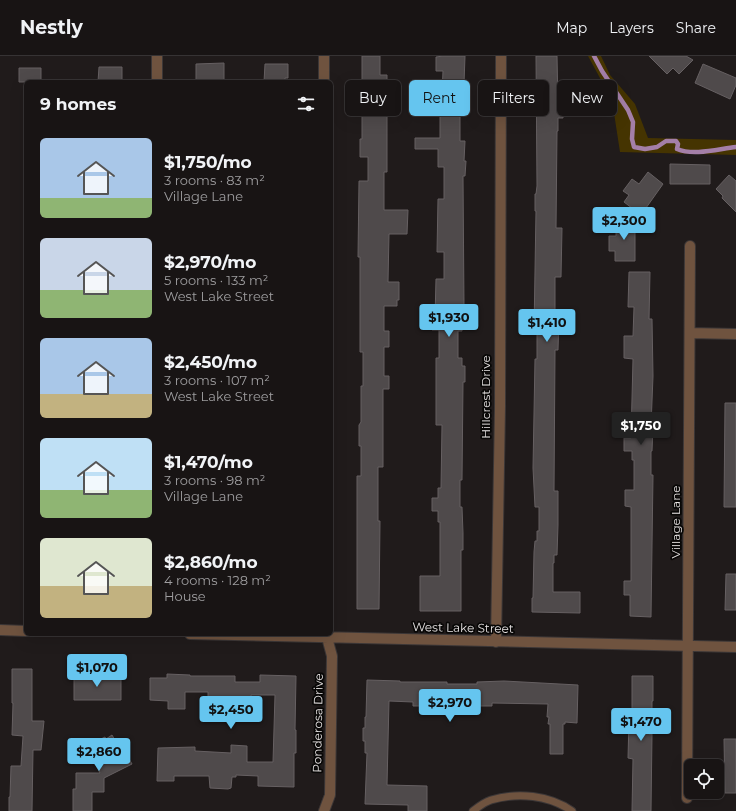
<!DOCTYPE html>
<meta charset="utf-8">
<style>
:root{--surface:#181414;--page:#252122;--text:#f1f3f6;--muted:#9f9ea0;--line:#363334;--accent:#65c5ef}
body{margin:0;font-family:Montserrat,sans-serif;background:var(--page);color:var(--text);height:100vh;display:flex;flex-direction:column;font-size:15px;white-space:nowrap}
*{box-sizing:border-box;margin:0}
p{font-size:13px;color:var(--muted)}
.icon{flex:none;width:22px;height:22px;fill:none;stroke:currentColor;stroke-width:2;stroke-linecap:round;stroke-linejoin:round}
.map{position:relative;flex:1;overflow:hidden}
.details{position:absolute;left:24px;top:24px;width:309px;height:556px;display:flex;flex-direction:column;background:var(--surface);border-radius:6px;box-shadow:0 4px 16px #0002,0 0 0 1px var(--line)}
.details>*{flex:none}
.top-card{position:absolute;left:345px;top:24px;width:331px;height:36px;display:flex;gap:8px}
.fabs{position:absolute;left:684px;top:703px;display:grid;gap:8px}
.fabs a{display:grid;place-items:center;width:40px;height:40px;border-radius:6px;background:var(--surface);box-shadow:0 4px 16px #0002,0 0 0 1px var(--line);font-size:20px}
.price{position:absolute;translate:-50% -34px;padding:0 9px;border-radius:4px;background:var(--accent);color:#111;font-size:13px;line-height:26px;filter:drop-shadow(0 1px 2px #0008)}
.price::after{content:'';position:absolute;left:50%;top:24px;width:12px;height:9px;margin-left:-6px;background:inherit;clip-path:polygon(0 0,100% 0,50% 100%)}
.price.current{background:#222;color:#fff}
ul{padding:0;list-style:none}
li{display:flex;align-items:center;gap:12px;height:100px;padding:0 16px}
li span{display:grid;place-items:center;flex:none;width:112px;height:80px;border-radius:6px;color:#555}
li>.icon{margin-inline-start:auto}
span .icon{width:48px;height:48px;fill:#fffc;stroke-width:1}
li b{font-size:17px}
h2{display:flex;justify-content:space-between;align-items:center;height:48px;padding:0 16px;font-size:17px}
.chip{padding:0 14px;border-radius:6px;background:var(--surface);box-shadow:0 4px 16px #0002,0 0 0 1px var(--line);font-size:14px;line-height:36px}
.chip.current{background:var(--accent);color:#111}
header{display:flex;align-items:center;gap:24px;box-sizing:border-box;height:56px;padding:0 20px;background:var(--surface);border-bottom:1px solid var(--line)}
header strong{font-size:19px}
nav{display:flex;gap:22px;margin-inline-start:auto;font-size:14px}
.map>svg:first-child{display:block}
.green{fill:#453401}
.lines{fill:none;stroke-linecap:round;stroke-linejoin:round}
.stream{stroke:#a47fa8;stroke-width:4.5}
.building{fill:#4f4a4b;stroke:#666062}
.lane-casing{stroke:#3c3737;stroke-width:9}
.street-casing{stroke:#3c3737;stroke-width:12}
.lane{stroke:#6f533f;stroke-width:7}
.street{stroke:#6f533f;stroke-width:10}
.labels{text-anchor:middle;stroke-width:3.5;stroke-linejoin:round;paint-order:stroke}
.street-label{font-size:12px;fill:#e7e3e3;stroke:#080706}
</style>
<header>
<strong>Nestly</strong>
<nav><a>Map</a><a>Layers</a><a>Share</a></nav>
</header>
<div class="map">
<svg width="736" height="755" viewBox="0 0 736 755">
<rect width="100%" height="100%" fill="#201b1b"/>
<path class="green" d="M588,0H601L610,19L635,48L648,82L736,84V99L620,96L612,44Z"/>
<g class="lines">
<path class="stream" d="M594,0L602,15L628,54L633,66L632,83L634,91L645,93L657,91L666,85H676L678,88L677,93C694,100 718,93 736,91"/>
</g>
<path class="building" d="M362,0H380V19H387V116H384V154H408L407,178H389L388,226H399V244H397V250H384V275H389V291H384V320H389V333H383V411H378V465H380L379,553H357V420H361V390H359V369L361,366V330H363V296H360V201H358L359,125H368V101H360V83H362V55H358V32H362Z
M443,0H465L463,55H460V85H465L464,105H466L465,120H463L464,252H462V275H458V302H462V310H465V326H463L462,424H460V451H462L463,477V494H461V555H420V520H440V466H438V455H432V442H438V432H441L442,369H436V302H439V274H432V262H435L436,223H444V196H437L438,143H444V111H438V93H415V82H440V56H434V38H442L443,15H436V1Z
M536,0H557L558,50L563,51V62H558V75H557L556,172H562L561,221H555V260H559L558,294H555L554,435H558V469L557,499H554V507H553V536H580V557L532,556V542H533L534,496L535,485H537V475H539V451H535L533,412L535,303H537V275H534L536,155H535V138H536L537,130Z
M649,0H686L693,4L679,18L673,12L667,18Z
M224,7V26H196V8Z
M265,8H288V22H285V26H264Z
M703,8L736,22V29L730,43L695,27Z
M99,11H122V26H98Z
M19,12H41V26H19Z
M670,108L710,109V128H670Z
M648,116L663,128L641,159L624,146L629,139L623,135L632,123L639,128Z
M729,119L736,125V156L722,142L723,140L716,133Z
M616,164H635V205H615V195H609V180H616Z
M629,216H650L649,263H652L653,320L651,370H653L652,395H651V419H653L651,561L630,560V539H624V525H631V451L625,450V434H634V404H632V395H624V382H631L633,303L624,302V280H633L634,251H628Z
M725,347H736V451H724Z
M726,518H736V554H725Z
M12,613H32V665H44L41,694H33L32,755H9V741H10L11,710H21L23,680L12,679L13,647H12Z
M167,618L190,619V620H235V626H260V619L296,620L295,674H296V697H294V731L258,730V720L236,719V721H232L231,732L228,733L210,732L209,720H174V725H157L158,692L195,691V695L231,697V689L247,690V706H273L275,639H251L252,648H224V656H208V636H185V653H168V645L150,644V622H167Z
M74,620H93V621H121V644H74Z
M632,620H653V645H652V654H650L649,678H652L651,755H632L633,703L628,702L629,664H632Z
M367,624L400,625V626H447V628H477V626L504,625L578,629L577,667L565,666V668H563V698H550V668H548L549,661H547L548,648L492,647V650H413V646L389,645L387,729L427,730V755H408V749L365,748L367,697H365V685H363V672H365V661H366Z
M112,679L120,693L123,692L132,708L104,722V736H92V755H73V733H76V717H100L86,690L105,681L106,683Z
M724,683H736V737H725Z"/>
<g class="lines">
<g class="lane-casing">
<path id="lane" d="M473,755C478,751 485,746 491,744C518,736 549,739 572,755"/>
</g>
<g class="street-casing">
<path id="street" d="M157,26V0
M324,26V0
M690,277L736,278
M0,574L26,575
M190,578L736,591
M496,586L500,351L501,0
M687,742L690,190
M324,755L330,739L332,600L326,578"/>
</g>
<use href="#lane" class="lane"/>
<use href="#street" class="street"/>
</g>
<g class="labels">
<g class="street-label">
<text transform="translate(486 341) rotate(-90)" y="4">Hillcrest Drive</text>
<text transform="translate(676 466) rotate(-90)" y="4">Village Lane</text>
<text transform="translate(463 572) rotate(1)" y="4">West Lake Street</text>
<text transform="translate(318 667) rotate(-89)" y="4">Ponderosa Drive</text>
</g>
</g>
</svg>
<div class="fabs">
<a><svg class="icon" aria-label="locate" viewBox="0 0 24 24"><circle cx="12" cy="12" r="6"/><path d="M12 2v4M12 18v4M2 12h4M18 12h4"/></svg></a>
</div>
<b class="price" style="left:624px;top:185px">$2,300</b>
<b class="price" style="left:449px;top:282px">$1,930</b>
<b class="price" style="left:547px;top:287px">$1,410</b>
<b class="price current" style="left:641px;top:390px">$1,750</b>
<b class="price" style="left:97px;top:632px">$1,070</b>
<b class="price" style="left:450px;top:667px">$2,970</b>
<b class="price" style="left:231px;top:674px">$2,450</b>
<b class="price" style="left:641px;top:686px">$1,470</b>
<b class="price" style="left:99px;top:716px">$2,860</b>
<div class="top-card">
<a class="chip">Buy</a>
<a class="chip current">Rent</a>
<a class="chip">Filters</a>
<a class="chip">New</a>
</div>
<section class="details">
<h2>9 homes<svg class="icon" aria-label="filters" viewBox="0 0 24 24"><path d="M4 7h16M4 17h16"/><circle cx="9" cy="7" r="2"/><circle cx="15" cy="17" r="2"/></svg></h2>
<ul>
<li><span style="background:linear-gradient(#a9c7e8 75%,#8fb573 0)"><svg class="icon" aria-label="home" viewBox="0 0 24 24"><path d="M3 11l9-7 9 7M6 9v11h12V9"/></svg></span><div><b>$1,750/mo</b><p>3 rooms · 83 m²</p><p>Village Lane</p></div></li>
<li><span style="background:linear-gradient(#c9d6e8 65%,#8fb573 0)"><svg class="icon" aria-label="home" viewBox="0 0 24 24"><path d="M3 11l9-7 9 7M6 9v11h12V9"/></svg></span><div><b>$2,970/mo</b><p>5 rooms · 133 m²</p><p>West Lake Street</p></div></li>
<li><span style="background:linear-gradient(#a9c7e8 70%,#c2b280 0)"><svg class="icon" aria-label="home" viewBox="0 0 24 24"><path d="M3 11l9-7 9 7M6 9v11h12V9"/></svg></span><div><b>$2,450/mo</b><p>3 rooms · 107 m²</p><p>West Lake Street</p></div></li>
<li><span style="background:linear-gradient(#bfe0f5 65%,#8fb573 0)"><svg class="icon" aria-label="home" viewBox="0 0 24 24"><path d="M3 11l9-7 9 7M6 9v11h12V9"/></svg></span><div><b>$1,470/mo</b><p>3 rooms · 98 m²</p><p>Village Lane</p></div></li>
<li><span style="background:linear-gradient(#dfe7d0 60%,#c2b280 0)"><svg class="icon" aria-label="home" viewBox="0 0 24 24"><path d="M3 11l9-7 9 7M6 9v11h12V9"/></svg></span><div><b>$2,860/mo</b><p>4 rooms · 128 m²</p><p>House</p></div></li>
</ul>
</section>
</div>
